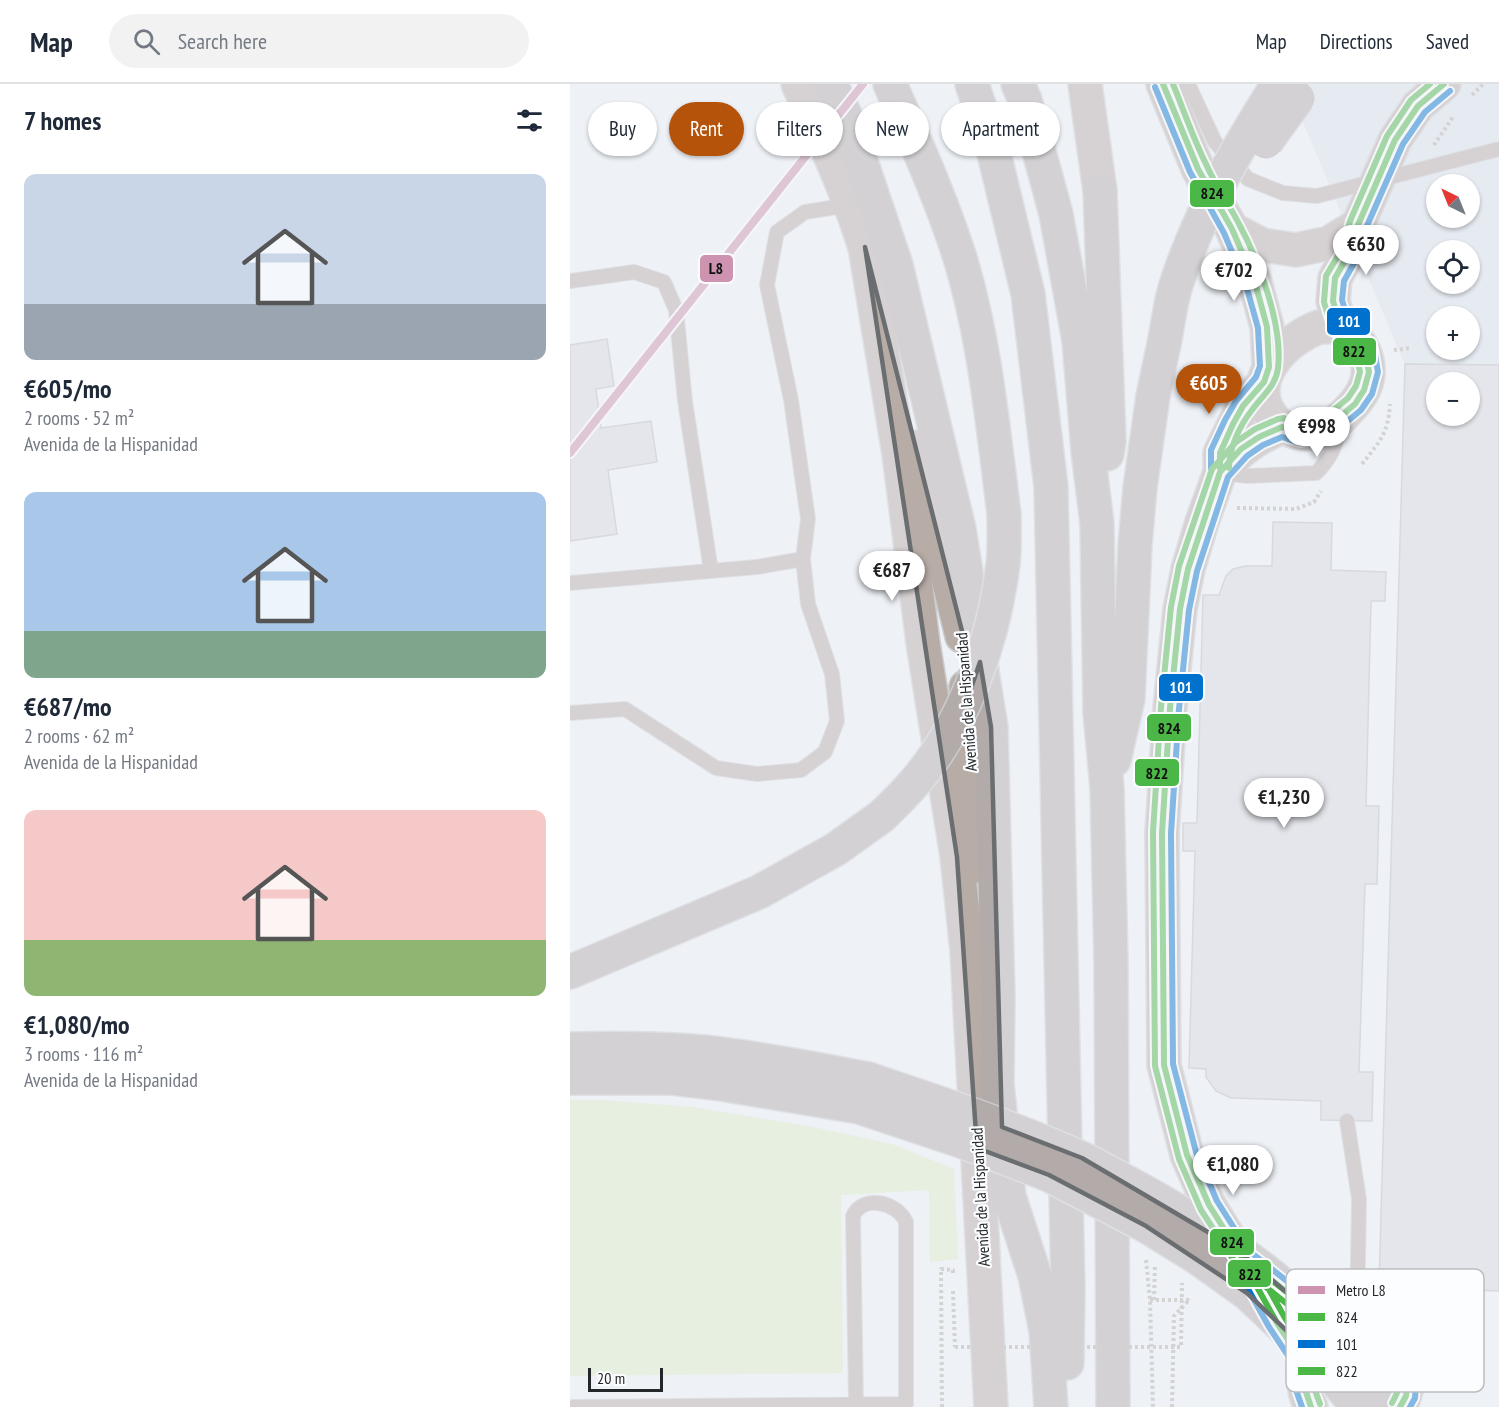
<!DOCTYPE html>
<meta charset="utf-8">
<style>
:root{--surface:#fff;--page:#f2f2f3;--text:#1f2937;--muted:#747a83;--line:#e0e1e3;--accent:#b45309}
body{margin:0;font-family:"PT Sans Narrow",sans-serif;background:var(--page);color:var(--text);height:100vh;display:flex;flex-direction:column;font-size:22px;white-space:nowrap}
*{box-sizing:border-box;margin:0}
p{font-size:20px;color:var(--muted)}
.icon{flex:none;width:33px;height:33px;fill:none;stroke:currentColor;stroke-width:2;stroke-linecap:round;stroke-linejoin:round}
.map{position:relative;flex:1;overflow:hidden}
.sheet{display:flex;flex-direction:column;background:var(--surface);width:570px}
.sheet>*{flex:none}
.hud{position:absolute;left:18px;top:18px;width:570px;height:54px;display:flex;gap:12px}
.needle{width:39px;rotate:317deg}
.controls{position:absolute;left:856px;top:90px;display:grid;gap:12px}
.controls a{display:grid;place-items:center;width:54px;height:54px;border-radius:50%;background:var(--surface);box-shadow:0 2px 4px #0004;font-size:30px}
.scale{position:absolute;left:18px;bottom:15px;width:75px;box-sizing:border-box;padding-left:6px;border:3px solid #24272a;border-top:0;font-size:16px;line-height:21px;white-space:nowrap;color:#24272a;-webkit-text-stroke:4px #fcfdff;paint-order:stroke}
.price{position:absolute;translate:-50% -51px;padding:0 14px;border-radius:21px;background:#fff;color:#222;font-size:20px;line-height:39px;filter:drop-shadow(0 2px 3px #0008)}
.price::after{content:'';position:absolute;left:50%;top:36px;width:18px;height:14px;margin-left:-9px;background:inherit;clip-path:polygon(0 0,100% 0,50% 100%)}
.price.selected{background:var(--accent);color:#fff}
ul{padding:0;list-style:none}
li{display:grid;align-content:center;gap:12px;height:318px;padding:0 24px}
li span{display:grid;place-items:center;height:186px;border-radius:12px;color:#555}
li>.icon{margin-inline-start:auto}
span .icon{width:108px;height:108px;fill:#fffc;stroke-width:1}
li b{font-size:26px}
h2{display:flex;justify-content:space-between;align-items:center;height:72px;padding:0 24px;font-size:26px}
.chip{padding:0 21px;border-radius:27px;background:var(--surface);box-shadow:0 2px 4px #0004;font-size:21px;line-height:54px}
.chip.selected{background:var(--accent);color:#fff}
header{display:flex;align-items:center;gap:36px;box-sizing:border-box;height:84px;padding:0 30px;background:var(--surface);border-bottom:2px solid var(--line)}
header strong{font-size:28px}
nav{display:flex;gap:33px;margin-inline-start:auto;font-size:21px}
.search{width:420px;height:54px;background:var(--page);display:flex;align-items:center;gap:15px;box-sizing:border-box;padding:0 21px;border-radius:33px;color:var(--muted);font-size:22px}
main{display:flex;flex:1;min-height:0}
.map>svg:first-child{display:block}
.built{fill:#dbe2ec;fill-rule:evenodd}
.green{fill:#dcedc5}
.building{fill:#d8d9dd;stroke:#bbbdc1;stroke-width:1.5;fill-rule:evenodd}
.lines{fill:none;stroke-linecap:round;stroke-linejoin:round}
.service-casing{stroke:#cacdd0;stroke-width:16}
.tertiary-casing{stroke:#cacdd0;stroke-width:36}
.motorway-casing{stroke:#cacdd0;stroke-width:36}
.path{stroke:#b4afab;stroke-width:4;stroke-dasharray:3 3;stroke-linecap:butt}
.service{stroke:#b8aca6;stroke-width:14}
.tertiary{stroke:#b8aca6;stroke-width:33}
.motorway{stroke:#b2aba9;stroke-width:33}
.motorway-bridge-casing{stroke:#cacdd0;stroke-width:36;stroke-linecap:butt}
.path-bridge{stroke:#b4afab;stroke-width:4;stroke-dasharray:3 3;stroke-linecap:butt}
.motorway-bridge{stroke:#b2aba9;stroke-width:33}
.bus-1-casing{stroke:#fcfdff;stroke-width:10}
.bus-2-casing{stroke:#fcfdff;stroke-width:10}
.bus-3-casing{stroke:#fcfdff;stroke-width:10}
.bus-1{stroke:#4ab747;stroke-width:6}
.bus-2{stroke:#0072ce;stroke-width:6}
.bus-3{stroke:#4ab747;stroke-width:6}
.metro-1-casing{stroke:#fcfdff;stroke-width:12}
.metro-1{stroke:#cd93b1;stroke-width:8}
.marked{fill:none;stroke:#6b6e71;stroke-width:4.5;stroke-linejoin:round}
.labels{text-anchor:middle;stroke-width:4.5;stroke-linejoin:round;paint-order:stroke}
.street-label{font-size:16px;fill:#24272a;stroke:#fcfdff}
.key{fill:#fcfdff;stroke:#bbbdbf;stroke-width:1.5}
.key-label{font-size:16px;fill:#24272a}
.line-badge{stroke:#fcfdff;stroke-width:2}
.badge-label{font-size:16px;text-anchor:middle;font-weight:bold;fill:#fff}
.pale-badge-label{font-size:16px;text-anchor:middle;font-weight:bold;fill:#111}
</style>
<header>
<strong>Map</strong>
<div class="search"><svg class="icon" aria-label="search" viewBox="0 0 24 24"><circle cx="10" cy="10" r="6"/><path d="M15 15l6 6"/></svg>Search here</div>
<nav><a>Map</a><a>Directions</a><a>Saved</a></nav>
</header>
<main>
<section class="sheet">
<h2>7 homes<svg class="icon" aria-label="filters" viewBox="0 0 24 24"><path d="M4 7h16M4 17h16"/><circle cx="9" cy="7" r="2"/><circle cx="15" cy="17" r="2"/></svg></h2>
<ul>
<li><span style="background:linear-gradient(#c9d6e8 70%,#9aa5b1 0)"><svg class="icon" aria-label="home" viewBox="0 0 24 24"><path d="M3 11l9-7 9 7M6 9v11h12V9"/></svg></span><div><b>€605/mo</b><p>2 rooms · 52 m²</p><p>Avenida de la Hispanidad</p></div></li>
<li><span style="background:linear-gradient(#a9c7e8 75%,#7fa58c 0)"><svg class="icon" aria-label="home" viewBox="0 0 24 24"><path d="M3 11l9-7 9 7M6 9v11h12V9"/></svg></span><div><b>€687/mo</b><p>2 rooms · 62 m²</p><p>Avenida de la Hispanidad</p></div></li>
<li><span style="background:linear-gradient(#f6c9c9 70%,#8fb573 0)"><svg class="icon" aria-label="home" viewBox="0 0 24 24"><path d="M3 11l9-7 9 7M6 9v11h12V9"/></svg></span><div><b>€1,080/mo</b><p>3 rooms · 116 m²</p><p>Avenida de la Hispanidad</p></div></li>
</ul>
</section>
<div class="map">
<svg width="929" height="1323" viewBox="0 0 929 1323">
<rect width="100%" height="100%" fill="#eef1f6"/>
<path class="built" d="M717,0H929V1207L809,1202L835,281ZM867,100H900V134H867ZM867,166H900V200H867ZM867,232H900V266H867ZM867,298H900V332H867Z"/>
<path class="green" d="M35,1016L122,1023L243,1043L322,1060L384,1085L388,1175L360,1178L359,1106L271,1111L273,1289L0,1292V1016Z"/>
<path class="building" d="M37,255L44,302L26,305L31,344L81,337L87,378L38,386L47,450L0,457V261Z
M835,280L929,281V1207L809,1202ZM867,298H900V332H867Z
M703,438L762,439L761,486L816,488L815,517H801L796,722H809L807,800H795L789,988H803L802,1037L751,1036V1017L661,1014L646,1007L636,993V985L619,984L625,767H613V739H627L633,511H649L656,492L663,485L676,482H702Z"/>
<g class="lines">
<g class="service-casing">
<path id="service" d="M618,0L645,58L678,95L713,109L747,112L929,65
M0,197L64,188L94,198L106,226L115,317L141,487
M652,389L677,392L746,389C761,374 766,362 770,342
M0,499L187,483L233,475
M0,629L55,625L146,684L187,690L231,686L255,668L267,637L262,590L238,520L233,475L238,435L221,316L197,201L207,148L235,128L279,121
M777,1037L789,1115L787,1237L783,1246
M835,1279L872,1250L878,1227
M3,1323L336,1320V1138C327,1118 293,1110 283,1132L286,1319"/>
</g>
<g class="tertiary-casing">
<path id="tertiary" d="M228,0C255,59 285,123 301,185
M515,0L530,107
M593,0L628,85L662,145L685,198L697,243L699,283
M662,145L692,161L726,166L759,159L788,141
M295,163L329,370L353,559L387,773L397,867L421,1323
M749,243C756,243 766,242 772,245C795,255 805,285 793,307C787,319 763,344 751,348C738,352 723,349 712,342C705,338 701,332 697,325C680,289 719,254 749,243Z
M771,245L763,217L765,194L781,166L788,141L825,56L848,22L874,0
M346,363L392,552
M650,388C670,366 685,355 712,343
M396,603L407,782
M669,1170L639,1121L617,1071L594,981L592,749L600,624L610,525L618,485L632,438L650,388V369L673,322L694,298
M741,1323C734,1311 731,1292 738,1279C771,1212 863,1257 830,1323"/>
</g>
<g class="motorway-casing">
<path id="motorway" d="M261,0L276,33L326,181L389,445L421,643L428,911L427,1000L439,1112L465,1192L476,1247L481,1323
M320,0C345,57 371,114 390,174C415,256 423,344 434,430
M402,0L420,53L458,210L481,403L498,1205L497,1279
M448,0L455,16L486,130L509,257L518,367L527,440L530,629L537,704L541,880L543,1323
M530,107L539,358L537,370
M544,676L558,615L565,461L570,404L583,312L594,260
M0,888L189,808L266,765L312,732
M0,965C44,964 90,964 134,968C189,974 243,984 298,995
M0,994H101L151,1000L289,1023"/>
</g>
<path class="path" d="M902,11L913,0
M864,61L883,33
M824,266L841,264
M792,380C810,357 818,350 820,320
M667,424L726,425L744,418L751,407
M576,1176L580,1216L583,1323
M383,1207L385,1263
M580,1216H619
M372,1323L371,1185L383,1186V1190
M602,1323L604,1232L620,1215"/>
<use href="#service" class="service"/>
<use href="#tertiary" class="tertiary"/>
<use href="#motorway" class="motorway"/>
<g class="motorway-bridge-casing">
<path id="motorway-bridge" d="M696,58L728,14
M594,260C598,241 600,220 606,201C629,129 668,63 708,0
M312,732C323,721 334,711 344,699C394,642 424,555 433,480C435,464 434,446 434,430
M298,995C370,1019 442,1043 511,1074C529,1082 546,1093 564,1102C664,1156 761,1227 825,1323
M289,1023L391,1057L479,1091L576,1142L628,1174L677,1209L749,1277L788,1323"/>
</g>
<path class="path-bridge" d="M584,1216L585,1181
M385,1263H611L612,1199"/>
<use href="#motorway-bridge" class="motorway-bridge"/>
<g class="bus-1-casing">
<path id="bus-1" d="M593,0L628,85L662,145L685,198L697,243L699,283L694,298L673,322L663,340L650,369V384
M681,1192L707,1239L736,1283L734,1302L741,1323
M830,1323L836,1312L838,1290L828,1266L818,1256L805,1249L791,1245L776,1246L728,1217L671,1172L639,1121L617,1071L594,981L592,749L600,624L610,525L618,485L650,388L671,365L689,353L712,343L731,350L752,348L785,320L794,306L799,288L795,267L789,257L771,245L763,217L765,194L781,166L788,141L825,56L848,22L874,0"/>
</g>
<g class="bus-2-casing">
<path id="bus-2" d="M585,3L620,88L654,149L676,201L688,244L690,282L686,293L666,317L655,336L641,366V384
M673,1196L699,1243L727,1285L725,1303L732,1323
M840,1323L845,1314L847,1288L843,1276L836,1262L824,1250L808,1241L793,1236L778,1237L733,1210L678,1166L647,1117L626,1068L603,980L601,749L609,625L619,526L627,487L658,393L677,372L693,361L712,353L730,359L755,356L791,326L802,310L808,288L804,265L795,251L779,239L772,216L774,197L789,170L796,144L833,60L855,28L880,7"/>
</g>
<g class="bus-3-casing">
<path id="bus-3" d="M603,0C614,27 623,54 636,80C645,101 659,120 669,140C689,177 713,241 708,284C706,302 692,312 682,326C670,341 659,364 659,384
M689,1188L715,1234L744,1280L743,1301L750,1320
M822,1319L827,1309L829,1291L821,1271L813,1263L802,1257L790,1254H771L722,1224L665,1178L631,1126L609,1075L585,982L583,748L591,623L601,523L609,482L642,385L666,358L685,345L708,335L714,334L732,341L748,339L778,314L786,302L790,288L786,270L782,263L763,248L754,218L756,192L773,163L780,137L817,52L841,16L860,0"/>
</g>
<use href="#bus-1" class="bus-1"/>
<use href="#bus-2" class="bus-2"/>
<use href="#bus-3" class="bus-3"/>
<g class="metro-1-casing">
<path id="metro-1" d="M0,369L293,0"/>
</g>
<use href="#metro-1" class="metro-1"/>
</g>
<path d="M0 0H929V1323H0ZM295,163L392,547L397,616L410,578L421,643L432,1043L512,1074L665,1164L765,1250L742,1271L677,1209L576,1142L479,1091L407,1064L387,773Z" fill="#eef1f6" fill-opacity=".55" fill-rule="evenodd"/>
<path class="marked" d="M295,163L392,547L397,616L410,578L421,643L432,1043L512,1074L665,1164L765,1250L742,1271L677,1209L576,1142L479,1091L407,1064L387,773Z"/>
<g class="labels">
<g class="street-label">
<text transform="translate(396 618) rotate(-94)" y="6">Avenida de la Hispanidad</text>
<text transform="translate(410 1113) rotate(-93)" y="6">Avenida de la Hispanidad</text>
</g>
</g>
<rect x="716" y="1185" width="198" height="123" rx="9" class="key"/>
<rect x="728" y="1202" width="27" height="8" fill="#cd93b1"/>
<rect x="728" y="1229" width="27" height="8" fill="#4ab747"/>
<rect x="728" y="1256" width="27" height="8" fill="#0072ce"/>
<rect x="728" y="1283" width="27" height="8" fill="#4ab747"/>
<g class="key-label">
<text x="766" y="1212">Metro L8</text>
<text x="766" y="1239">824</text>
<text x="766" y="1266">101</text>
<text x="766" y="1293">822</text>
</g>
<g class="line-badge">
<rect x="619" y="95" width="46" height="29" rx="6" fill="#4ab747"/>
<rect x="129" y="170" width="35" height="29" rx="6" fill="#cd93b1"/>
<rect x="756" y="223" width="45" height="29" rx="6" fill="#0072ce"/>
<rect x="762" y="253" width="45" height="29" rx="6" fill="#4ab747"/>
<rect x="588" y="589" width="46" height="29" rx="6" fill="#0072ce"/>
<rect x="576" y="629" width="46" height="29" rx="6" fill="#4ab747"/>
<rect x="564" y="674" width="46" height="29" rx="6" fill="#4ab747"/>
<rect x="639" y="1144" width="46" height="28" rx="6" fill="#4ab747"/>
<rect x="657" y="1175" width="45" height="29" rx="6" fill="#4ab747"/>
</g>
<g class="badge-label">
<text x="779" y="243">101</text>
<text x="611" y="609">101</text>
</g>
<g class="pale-badge-label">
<text x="642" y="115">824</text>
<text x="146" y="190">L8</text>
<text x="784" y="273">822</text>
<text x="599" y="650">824</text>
<text x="587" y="695">822</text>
<text x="662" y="1164">824</text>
<text x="680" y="1196">822</text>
</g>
</svg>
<div class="controls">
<a><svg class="needle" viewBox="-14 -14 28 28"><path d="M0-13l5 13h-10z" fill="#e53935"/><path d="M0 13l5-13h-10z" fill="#747a83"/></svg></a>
<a><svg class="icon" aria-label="locate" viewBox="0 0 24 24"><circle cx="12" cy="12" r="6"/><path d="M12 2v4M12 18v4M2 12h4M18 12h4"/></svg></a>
<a>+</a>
<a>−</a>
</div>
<div class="scale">20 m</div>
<b class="price" style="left:796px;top:192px">€630</b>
<b class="price" style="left:664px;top:218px">€702</b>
<b class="price selected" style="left:639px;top:331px">€605</b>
<b class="price" style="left:747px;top:374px">€998</b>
<b class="price" style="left:322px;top:518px">€687</b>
<b class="price" style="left:714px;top:745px">€1,230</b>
<b class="price" style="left:663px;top:1112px">€1,080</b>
<div class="hud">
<a class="chip">Buy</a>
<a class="chip selected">Rent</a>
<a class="chip">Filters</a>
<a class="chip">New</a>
<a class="chip">Apartment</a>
</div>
</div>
</main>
